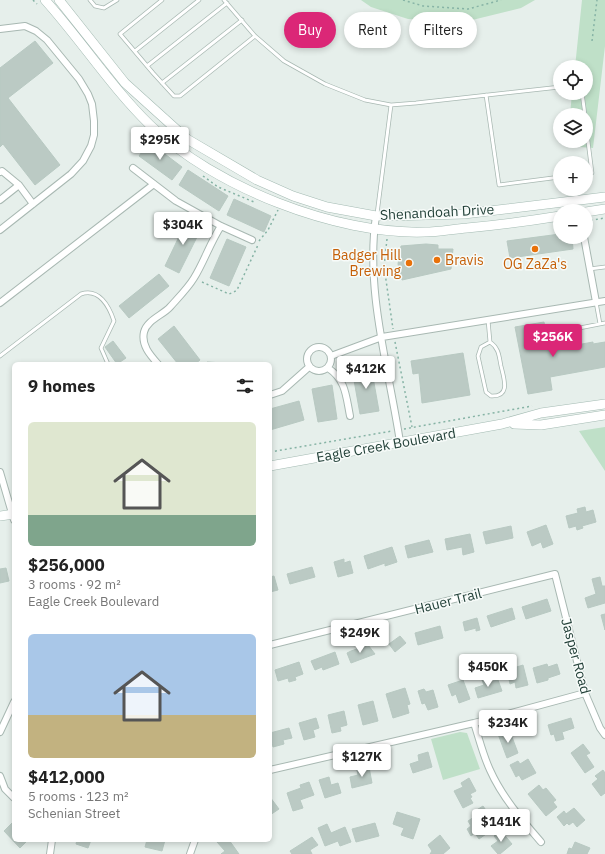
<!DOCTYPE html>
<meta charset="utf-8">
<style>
:root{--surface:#fff;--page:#f6f6f6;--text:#222;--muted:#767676;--accent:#db2777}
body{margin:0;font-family:"IBM Plex Sans",sans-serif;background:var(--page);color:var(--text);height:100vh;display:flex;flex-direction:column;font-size:15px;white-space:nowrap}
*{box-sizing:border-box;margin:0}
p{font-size:13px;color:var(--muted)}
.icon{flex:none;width:22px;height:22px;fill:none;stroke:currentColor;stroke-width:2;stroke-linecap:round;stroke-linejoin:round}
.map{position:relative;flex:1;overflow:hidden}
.sheet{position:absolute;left:12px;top:362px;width:260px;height:480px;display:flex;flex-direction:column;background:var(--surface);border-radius:6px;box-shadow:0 2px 6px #0003}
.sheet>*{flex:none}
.banner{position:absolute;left:284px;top:12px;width:261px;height:36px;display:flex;gap:8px}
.buttons{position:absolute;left:553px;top:60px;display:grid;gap:8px}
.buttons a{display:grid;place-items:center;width:40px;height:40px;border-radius:50%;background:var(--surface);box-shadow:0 2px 6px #0003;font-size:20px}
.price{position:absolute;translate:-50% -34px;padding:0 9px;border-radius:4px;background:#fff;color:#222;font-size:13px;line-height:26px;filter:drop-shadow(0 1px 2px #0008)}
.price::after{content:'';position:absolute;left:50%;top:24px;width:12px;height:9px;margin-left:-6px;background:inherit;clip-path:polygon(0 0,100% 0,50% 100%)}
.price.on{background:var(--accent);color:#fff}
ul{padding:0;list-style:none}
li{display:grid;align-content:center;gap:8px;height:212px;padding:0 16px}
li span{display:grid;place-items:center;height:124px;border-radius:6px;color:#555}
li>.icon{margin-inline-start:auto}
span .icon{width:72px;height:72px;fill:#fffc;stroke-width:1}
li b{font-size:17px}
h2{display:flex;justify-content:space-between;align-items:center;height:48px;padding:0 16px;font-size:17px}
.tag{padding:0 14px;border-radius:18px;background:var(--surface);box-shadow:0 2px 6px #0003;font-size:14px;line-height:36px}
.tag.on{background:var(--accent);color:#fff}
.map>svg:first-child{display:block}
.green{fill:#bfe0c8}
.building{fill:#bbcac4;stroke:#b8c9c2}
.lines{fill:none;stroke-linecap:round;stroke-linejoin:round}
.lane-casing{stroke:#a8b8b2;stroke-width:4.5}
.street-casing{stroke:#a8b8b2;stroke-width:8}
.secondary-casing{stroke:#a4bbb3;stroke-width:10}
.path{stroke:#86b3a5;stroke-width:1.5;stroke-dasharray:2 3;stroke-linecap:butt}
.lane{stroke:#fff;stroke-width:3}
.street{stroke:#fff;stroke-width:6}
.secondary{stroke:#fff;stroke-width:9}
.food-dot{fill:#e8710a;stroke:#f7fbf9;stroke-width:1.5}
.labels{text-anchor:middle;stroke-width:3;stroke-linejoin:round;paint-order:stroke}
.street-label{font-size:14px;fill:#24423a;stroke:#f7fbf9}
.food-label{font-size:14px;fill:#c56008;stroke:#f7fbf9;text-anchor:end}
</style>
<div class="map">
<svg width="605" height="854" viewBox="0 0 605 854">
<rect width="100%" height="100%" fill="#e6efeb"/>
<path class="green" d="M361,0H535L521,8L460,23L408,19L371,7Z
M582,0H605V46L593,148L567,146L568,141H586V115H570L572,93H586V67H575Z
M605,427V471L579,431Z
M460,732L467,733L480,769L443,780L431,739Z"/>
<path class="building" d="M35,41L53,63L8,98L60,165L35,185L3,144L0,147V68Z
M149,142L182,167L172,180L139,156Z
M188,170L228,196L219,211L179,185Z
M234,199L271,216L264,232L227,215Z
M187,220L202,227L179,273L165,266Z
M560,234V237H572L573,249L510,258L507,241Z
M227,239L246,247L229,286L210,278Z
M426,244L438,245V249H453L451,269L402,280L398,264L401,246Z
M159,274L169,286L129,318L119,306Z
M544,322L549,350L593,342V344L605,342V367L550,377L552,390L528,394L515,327Z
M174,326L200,360L195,364H178L158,339Z
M113,341L126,358L117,364L105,347Z
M463,353L470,395L422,403L419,373L413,374L411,361Z
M207,362L241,364H207Z
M371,366L379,411L360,414L352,369Z
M332,385L337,419L318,422L312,389Z
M299,401L304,420L270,430V409Z
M585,507L586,512L593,510L596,522L582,526L583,528L577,530L576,526L569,528L566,516L578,513L577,509Z
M546,525L553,544L543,548L541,542L532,546L527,532Z
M511,526L513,538L486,544L483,532Z
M470,534L474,552L463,555L462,547L447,550L445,539Z
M429,540L433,552L408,558L405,546Z
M392,547L397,562L385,566V563L368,569L364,556Z
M344,559V563L350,561L353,573L338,577L334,562Z
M312,567L315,577L290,584L287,574Z
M6,568L9,581L0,583V569Z
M274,576L278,590L270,592V577Z
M600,577L602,586H605V603L588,608L585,598L596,594L592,579Z
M547,599L551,611L526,619L522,607Z
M512,608L515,619L491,627L487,616Z
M605,614V630L601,615Z
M477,618L480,630L476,631V628L465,631L463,622Z
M440,626L443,638L418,645L415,633Z
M400,636L406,643L395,652L389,644Z
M368,645L375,654L351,663L347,653L351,651Z
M335,652L339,664L323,670L322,667L315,670L311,661Z
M299,662L303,674L295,677L296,680L289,682L288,678L278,681L275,670Z
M547,664L548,667L557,664L560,674L548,678V680L537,683L533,668Z
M523,665L528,685L516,688L515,682L510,684L507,670Z
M488,679L489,682L498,680L502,691L478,698L475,688L484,685L482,680Z
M463,680L470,699L459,703L456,694L452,696L448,685Z
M405,688L410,704L407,705L409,713L393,718L386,694Z
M424,689L426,692L433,690L438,707L428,710L425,703L422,704L418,691Z
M373,701L378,721L363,725L358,705Z
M344,711L347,725L340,727L341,731L332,733L328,715Z
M316,718L319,728L313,730L315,737L304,740L299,723Z
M571,718L574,728L562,732L564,739L556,741L554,734L551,735L548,725Z
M289,728L292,738L283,740L284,744L273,747L270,733Z
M509,729L518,753L507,758L498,734Z
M583,744L590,753L586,755L594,767L585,773L571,753Z
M428,752L432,767L413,773L410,764L419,761L418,755Z
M528,759L536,773L522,780L519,775L516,777L510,765L518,761L520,764Z
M369,767L372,783L352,788L350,777L358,775L357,770Z
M603,770L605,773V793L601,796L592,784L598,779L595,776Z
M329,777L331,785L338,783L341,793L325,798L319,780Z
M469,778L476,791L470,794L472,797L470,798L473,803L463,808L454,791L463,787L461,783Z
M309,782L314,795L300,800L303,808L293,811L287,793L301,788L300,785Z
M539,785L543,790L546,788L556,800L553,802L557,807L546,816L528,794Z
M270,797L279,809L270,815Z
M483,806L490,816L482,822L489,832L479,839L475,833L471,836L467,829L471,826L468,821L477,815L475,811Z
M574,808L585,820L577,827L573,822L569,825L567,823L564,826L557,817L564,811L566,814Z
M397,812L420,819L413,839L401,835L404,828L393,824Z
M13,822L14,840H28L20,848L4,831Z
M375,823L379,836L356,842L352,829Z
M327,824L331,833L345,827L351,842L340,846L338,841L325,846L318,828Z
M501,831L512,844L500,854H498L491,846L498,841L494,836Z
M440,835L450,848L443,854H430L432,851L428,845Z
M312,837L318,845L310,850L312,854H292L290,851Z
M77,840H91L88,848L76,844Z
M147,840H169H165L162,851L145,847Z
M220,840H229L239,854H221L225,851L217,842Z
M575,842L590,848L587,854H567L569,848L572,849Z"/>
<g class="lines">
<g class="lane-casing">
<path id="lane" d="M90,0L95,6L104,8L117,0
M162,0L120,34L153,73L174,96H180L255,36
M224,0L255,36L284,61L325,84L365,100L391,105L416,103L560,87
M135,51L199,0
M147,66L227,3
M162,83L242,20
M582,93L585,115
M486,95L499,185L560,177
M586,126L592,173L586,174
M377,214L391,105
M589,269L605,267
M596,302L600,324
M488,320L490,342C499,348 499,356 501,366C504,379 511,397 491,396L486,392L478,356L481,347L490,342
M549,334L605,323
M0,356L81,294C99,288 109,306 114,321L101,348L108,364"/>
</g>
<g class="street-casing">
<path id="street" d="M0,29L25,26L36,31L47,40L79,79L88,94L92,104L94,121V135L91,146L83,161L71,174L0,230
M133,168L176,201L221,226L252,240
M0,172L2,171L19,185L33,204
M0,200L19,185
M376,216C365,290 389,369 400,442
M584,237L596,302
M0,303L154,184
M307 359a12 12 0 1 1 24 0a12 12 0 1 1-24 0Z
M331,356L382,337L605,301
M158,364C150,355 141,345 144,332C147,320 163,315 170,307C178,298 188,288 194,278C204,262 210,243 221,226
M328,368C346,380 346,396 350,416
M270,395L282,391L309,367
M0,472L14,520
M270,645L555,574L585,693L600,728L605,735
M474,723C479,738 483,755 490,770C502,797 522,820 541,842
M0,732L14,702
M270,770L474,723L585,693
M0,776L5,789L14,798
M50,854L52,840
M190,854L195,840"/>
</g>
<g class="secondary-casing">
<path id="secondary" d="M45,0C81,40 111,87 150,125C214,187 336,235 425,232C439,232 453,229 467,228C498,225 529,221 560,216
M59,0L125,83L187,139L257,180L293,196L327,207L376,216H388L464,214L605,197
M586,212L605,209
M514,424L541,425L605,415
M270,466L502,424L541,413L605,404
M0,516L14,514"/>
</g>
<path class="path" d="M33,0L37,4
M403,0L423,6L468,9L501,0
M592,41L597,0
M157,143L165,150
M203,176L218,187L254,202
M586,221L605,218
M387,239L384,266L393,329
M259,241L268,230L278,210
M202,282L229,294L234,292L237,290L258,245
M395,342L412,427
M404,429L532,406
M270,452L392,431"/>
<use href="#lane" class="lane"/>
<use href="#street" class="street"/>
<use href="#secondary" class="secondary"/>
</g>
<g class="food-dot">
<circle cx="535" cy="249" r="4"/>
<circle cx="437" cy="260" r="4"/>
<circle cx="409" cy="263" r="4"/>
</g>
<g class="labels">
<g class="street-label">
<text transform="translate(437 212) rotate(-3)" y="5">Shenandoah Drive</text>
<text transform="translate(386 445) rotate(-10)" y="5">Eagle Creek Boulevard</text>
<text transform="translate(448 601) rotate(-14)" y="5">Hauer Trail</text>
<text transform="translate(576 656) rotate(75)" y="5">Jasper Road</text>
</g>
<g class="food-label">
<text x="401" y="260">Badger Hill<tspan x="401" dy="16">Brewing</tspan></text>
<text x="445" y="265" text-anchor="start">Bravis</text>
<text x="535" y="269" text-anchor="middle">OG ZaZa's</text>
</g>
</g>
</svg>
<div class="buttons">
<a><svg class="icon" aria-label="locate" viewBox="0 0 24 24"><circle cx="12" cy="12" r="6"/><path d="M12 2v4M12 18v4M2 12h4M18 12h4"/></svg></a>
<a><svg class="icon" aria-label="layers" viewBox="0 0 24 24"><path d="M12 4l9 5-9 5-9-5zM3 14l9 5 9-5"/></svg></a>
<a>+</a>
<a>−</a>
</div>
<b class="price" style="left:160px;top:161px">$295K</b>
<b class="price" style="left:183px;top:246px">$304K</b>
<b class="price on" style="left:553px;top:358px">$256K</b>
<b class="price" style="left:366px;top:390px">$412K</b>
<b class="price" style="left:360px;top:654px">$249K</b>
<b class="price" style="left:488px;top:688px">$450K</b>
<b class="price" style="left:508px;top:744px">$234K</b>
<b class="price" style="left:362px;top:778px">$127K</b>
<b class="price" style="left:501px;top:843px">$141K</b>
<div class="banner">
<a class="tag on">Buy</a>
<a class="tag">Rent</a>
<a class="tag">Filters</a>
</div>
<section class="sheet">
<h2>9 homes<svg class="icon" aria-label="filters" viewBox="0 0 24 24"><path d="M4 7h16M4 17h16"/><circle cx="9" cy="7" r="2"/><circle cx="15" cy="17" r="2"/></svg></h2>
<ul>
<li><span style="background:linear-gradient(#dfe7d0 75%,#7fa58c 0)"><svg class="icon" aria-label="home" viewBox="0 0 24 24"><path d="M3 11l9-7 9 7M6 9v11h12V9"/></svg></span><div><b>$256,000</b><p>3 rooms · 92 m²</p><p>Eagle Creek Boulevard</p></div></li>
<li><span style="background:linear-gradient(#a9c7e8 65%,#c2b280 0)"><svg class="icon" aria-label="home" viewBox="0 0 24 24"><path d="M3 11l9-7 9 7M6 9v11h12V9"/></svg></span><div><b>$412,000</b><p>5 rooms · 123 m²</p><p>Schenian Street</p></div></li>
</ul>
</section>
</div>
